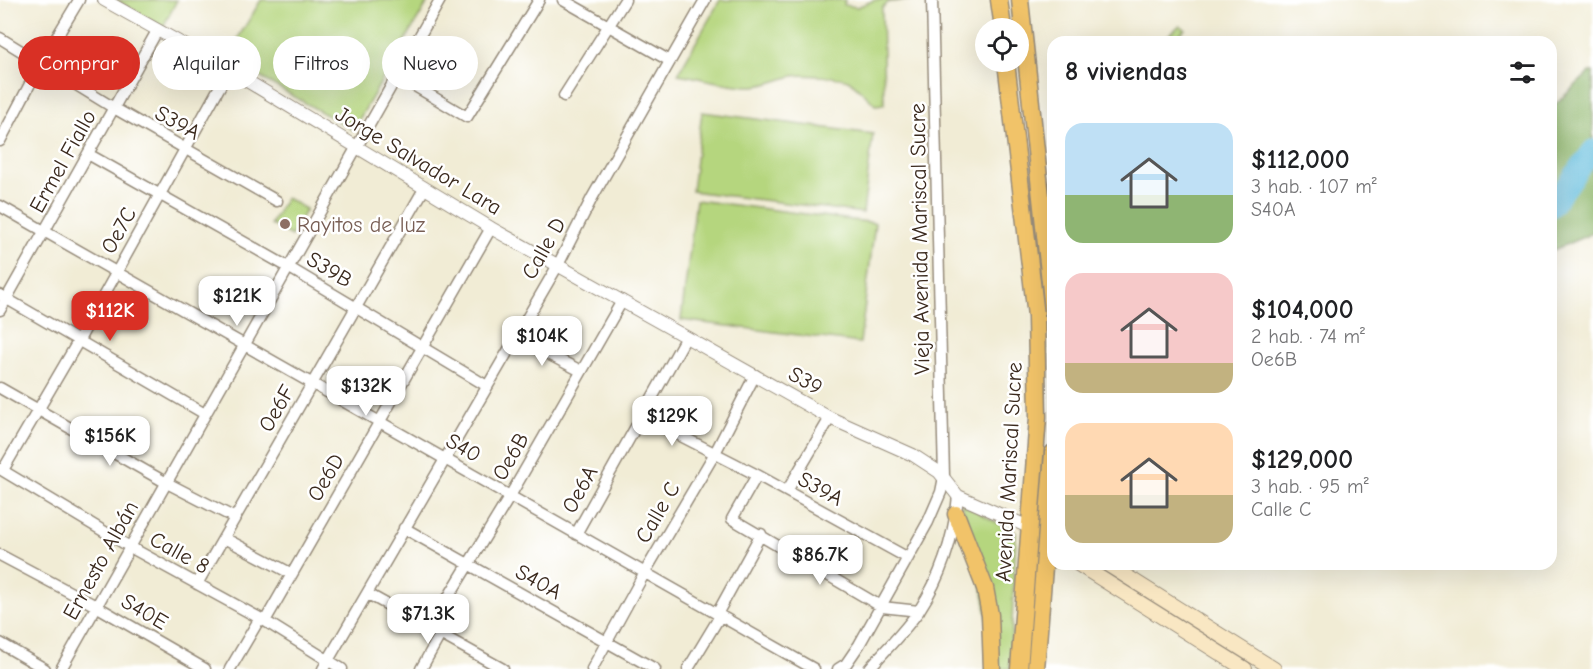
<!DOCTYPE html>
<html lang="es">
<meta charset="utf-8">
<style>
:root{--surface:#fff;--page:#f6f6f6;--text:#202124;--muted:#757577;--accent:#d93025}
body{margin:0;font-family:"Comic Neue",sans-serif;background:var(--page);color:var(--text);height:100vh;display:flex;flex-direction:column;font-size:22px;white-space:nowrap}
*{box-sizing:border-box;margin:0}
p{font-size:20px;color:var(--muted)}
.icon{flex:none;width:33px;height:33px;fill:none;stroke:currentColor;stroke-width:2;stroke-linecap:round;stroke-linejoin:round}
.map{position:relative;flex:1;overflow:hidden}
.side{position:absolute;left:1047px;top:36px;width:510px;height:534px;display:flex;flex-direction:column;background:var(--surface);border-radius:18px;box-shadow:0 6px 24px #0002}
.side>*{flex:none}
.guide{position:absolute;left:18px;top:36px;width:570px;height:54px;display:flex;gap:12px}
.controls{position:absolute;left:975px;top:18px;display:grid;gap:12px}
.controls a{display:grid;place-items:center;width:54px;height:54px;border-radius:50%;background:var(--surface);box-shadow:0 6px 24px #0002;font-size:30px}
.price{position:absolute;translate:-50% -51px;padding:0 14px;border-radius:12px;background:#fff;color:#222;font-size:20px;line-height:39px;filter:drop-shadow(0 2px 3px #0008)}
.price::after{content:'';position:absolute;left:50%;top:36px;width:18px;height:14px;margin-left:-9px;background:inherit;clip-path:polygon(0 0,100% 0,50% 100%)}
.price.selected{background:var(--accent);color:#fff}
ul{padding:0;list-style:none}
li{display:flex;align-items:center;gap:18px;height:150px;padding:0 18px}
li span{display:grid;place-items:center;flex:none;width:168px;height:120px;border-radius:18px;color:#555}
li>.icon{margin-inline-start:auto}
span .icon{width:72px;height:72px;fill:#fffc;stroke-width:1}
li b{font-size:26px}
h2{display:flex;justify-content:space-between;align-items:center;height:72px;padding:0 18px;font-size:26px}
.chip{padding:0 21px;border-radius:27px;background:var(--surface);box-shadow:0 6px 24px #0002;font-size:21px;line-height:54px}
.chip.selected{background:var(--accent);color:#fff}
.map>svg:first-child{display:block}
.green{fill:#b5d67e;stroke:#78804e;stroke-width:1.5}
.forest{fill:#90b76d;stroke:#667046;stroke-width:1.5}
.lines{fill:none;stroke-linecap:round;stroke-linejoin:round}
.river{stroke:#60bcdd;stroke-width:21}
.minor-casing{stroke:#968b7a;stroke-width:13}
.tertiary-casing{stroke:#968b7a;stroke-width:14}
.secondary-casing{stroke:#968b7a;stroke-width:16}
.primary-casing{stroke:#968b7a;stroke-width:19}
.minor{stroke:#fff;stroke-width:10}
.tertiary{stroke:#fff;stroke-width:12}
.secondary{stroke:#f9e7c3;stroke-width:14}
.primary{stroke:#f1c369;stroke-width:16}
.education-dot{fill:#8d6e63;stroke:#fff;stroke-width:2}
.labels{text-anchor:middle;stroke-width:5;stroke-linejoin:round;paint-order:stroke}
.street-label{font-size:22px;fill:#3b2a1e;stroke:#fff}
.education-label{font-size:22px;fill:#785e54;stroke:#fff;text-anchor:start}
</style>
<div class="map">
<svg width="1593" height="669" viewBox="0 0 1593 669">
<rect width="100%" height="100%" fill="#fff"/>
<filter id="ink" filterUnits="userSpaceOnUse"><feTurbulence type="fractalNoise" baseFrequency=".0167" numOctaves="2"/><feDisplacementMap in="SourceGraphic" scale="12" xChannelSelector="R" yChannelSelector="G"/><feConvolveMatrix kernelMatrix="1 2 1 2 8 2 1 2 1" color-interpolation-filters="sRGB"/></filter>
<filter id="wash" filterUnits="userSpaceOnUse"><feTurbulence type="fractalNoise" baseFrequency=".008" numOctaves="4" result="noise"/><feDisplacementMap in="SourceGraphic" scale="24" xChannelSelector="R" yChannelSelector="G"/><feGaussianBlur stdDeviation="1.35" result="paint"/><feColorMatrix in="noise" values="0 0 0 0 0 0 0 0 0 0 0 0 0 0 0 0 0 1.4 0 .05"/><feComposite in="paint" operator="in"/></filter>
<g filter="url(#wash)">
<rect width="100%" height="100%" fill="#f1ecd5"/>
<path class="green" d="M116,0H177L163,27Z
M261,0H429L353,130L226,58Z
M720,0H845L844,5L857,7L875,0H913L889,2L882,8L884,104L875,105C872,101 852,82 848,80C840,77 801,74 793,76C779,79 766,86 752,86C728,86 702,78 678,74Z
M1180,25L1185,29L1172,42H1161Z
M702,112L873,134L863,213L692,191Z
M286,198L306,209L291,236L271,224Z
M696,200L875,223L860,343L681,320Z
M961,503L1016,533L1010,669H996L976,552Z"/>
<path class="forest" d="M1590,72H1593V233L1551,251V108Z"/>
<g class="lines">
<path class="river" d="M1551,207L1593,150"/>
</g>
</g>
<g filter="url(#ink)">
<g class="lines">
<g class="minor-casing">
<path id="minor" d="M563,0L670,61
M0,38L114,108L277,201
M398,76L467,117L539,0
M564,96L625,0
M0,141L41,63L79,0
M88,154L288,267L487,386
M0,206L814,669
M0,295L205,414
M0,310L157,31
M515,337L581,371
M0,388L165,482L235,518
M642,416L757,475L908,558
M0,469L130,547L265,621L342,669
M3,470L79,340L229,70
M757,475L732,519L882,607L919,611
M787,491L830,418
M404,528L655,669
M576,534L686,337
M224,538L292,574
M0,555L96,606L205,669
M197,584L424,189
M368,594L503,669
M717,614L761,534
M265,621L491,228
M429,629L510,496L622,301
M0,643L45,669
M61,669L440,0
M230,669L260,618
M323,669L558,265L592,198L705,0
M421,669L440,635
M592,669L645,572L715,453L755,375
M688,669L720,616
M838,669L846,664L859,645L928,522L941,492L944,477L932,0
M869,669C886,649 906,630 920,609C942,575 954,536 958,496"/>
</g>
<g class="tertiary-casing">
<path id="tertiary" d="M104,0L229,70L491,228L686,337L830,418L913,455L939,472L958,496L1031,528"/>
</g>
<g class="secondary-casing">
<path id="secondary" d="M1078,564L1245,669
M1107,564L1274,669"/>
</g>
<g class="primary-casing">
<path id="primary" d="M999,0L1003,28
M1020,0L1053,310
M1006,62L1036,316L1038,417L1019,669
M956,514L985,588L990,615L992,669
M1036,669L1053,453"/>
</g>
<use href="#minor" class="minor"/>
<use href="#tertiary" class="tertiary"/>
<use href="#secondary" class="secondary"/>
<use href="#primary" class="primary"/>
</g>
</g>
<circle class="education-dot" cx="285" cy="224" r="6"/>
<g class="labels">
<g class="street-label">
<text transform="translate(178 122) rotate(29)" y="8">S39A</text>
<text transform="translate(419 160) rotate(31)" y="8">Jorge Salvador Lara</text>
<text transform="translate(62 161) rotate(-61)" y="8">Ermel Fiallo</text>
<text transform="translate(118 230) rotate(-61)" y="8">Oe7C</text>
<text transform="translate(919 239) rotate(-91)" y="8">Vieja Avenida Mariscal Sucre</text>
<text transform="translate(543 248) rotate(-61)" y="8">Calle D</text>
<text transform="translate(330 269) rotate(31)" y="8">S39B</text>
<text transform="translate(806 380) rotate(30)" y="8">S39</text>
<text transform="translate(276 408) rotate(-60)" y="8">Oe6F</text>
<text transform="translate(464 447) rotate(30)" y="8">S40</text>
<text transform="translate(510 456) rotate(-60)" y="8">Oe6B</text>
<text transform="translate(1008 472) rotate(-87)" y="8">Avenida Mariscal Sucre</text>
<text transform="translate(325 477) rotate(-60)" y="8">Oe6D</text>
<text transform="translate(821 488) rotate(29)" y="8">S39A</text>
<text transform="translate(579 489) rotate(-61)" y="8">Oe6A</text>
<text transform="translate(657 512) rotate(-60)" y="8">Calle C</text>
<text transform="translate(180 552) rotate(29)" y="8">Calle 8</text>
<text transform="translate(100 560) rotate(-61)" y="8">Ernesto Albán</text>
<text transform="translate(539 581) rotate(29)" y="8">S40A</text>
<text transform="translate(145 611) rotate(30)" y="8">S40E</text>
</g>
<g class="education-label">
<text x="297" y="232">Rayitos de luz</text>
</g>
</g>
</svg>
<div class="controls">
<a><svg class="icon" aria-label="locate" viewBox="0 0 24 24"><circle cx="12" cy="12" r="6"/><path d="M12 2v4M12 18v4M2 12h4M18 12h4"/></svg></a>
</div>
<b class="price" style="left:237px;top:327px">$121K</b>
<b class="price selected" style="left:110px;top:342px">$112K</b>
<b class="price" style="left:542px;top:367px">$104K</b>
<b class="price" style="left:366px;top:417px">$132K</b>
<b class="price" style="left:672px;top:447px">$129K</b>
<b class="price" style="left:110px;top:467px">$156K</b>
<b class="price" style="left:820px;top:586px">$86.7K</b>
<b class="price" style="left:428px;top:645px">$71.3K</b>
<div class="guide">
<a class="chip selected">Comprar</a>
<a class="chip">Alquilar</a>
<a class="chip">Filtros</a>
<a class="chip">Nuevo</a>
</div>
<section class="side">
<h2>8 viviendas<svg class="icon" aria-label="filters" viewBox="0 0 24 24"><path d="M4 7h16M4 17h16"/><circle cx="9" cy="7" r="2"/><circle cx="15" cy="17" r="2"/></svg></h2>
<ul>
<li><span style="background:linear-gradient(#bfe0f5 60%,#8fb573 0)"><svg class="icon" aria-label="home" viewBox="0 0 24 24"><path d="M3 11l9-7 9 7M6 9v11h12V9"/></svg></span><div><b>$112,000</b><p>3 hab. · 107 m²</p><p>S40A</p></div></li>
<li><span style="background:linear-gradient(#f6c9c9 75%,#c2b280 0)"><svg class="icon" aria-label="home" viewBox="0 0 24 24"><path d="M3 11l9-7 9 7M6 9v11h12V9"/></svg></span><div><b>$104,000</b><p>2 hab. · 74 m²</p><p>Oe6B</p></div></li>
<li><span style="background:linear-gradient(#ffd9b3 60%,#c2b280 0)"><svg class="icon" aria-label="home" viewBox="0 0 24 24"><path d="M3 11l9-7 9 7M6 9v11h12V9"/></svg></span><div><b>$129,000</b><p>3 hab. · 95 m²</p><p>Calle C</p></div></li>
</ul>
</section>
</div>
